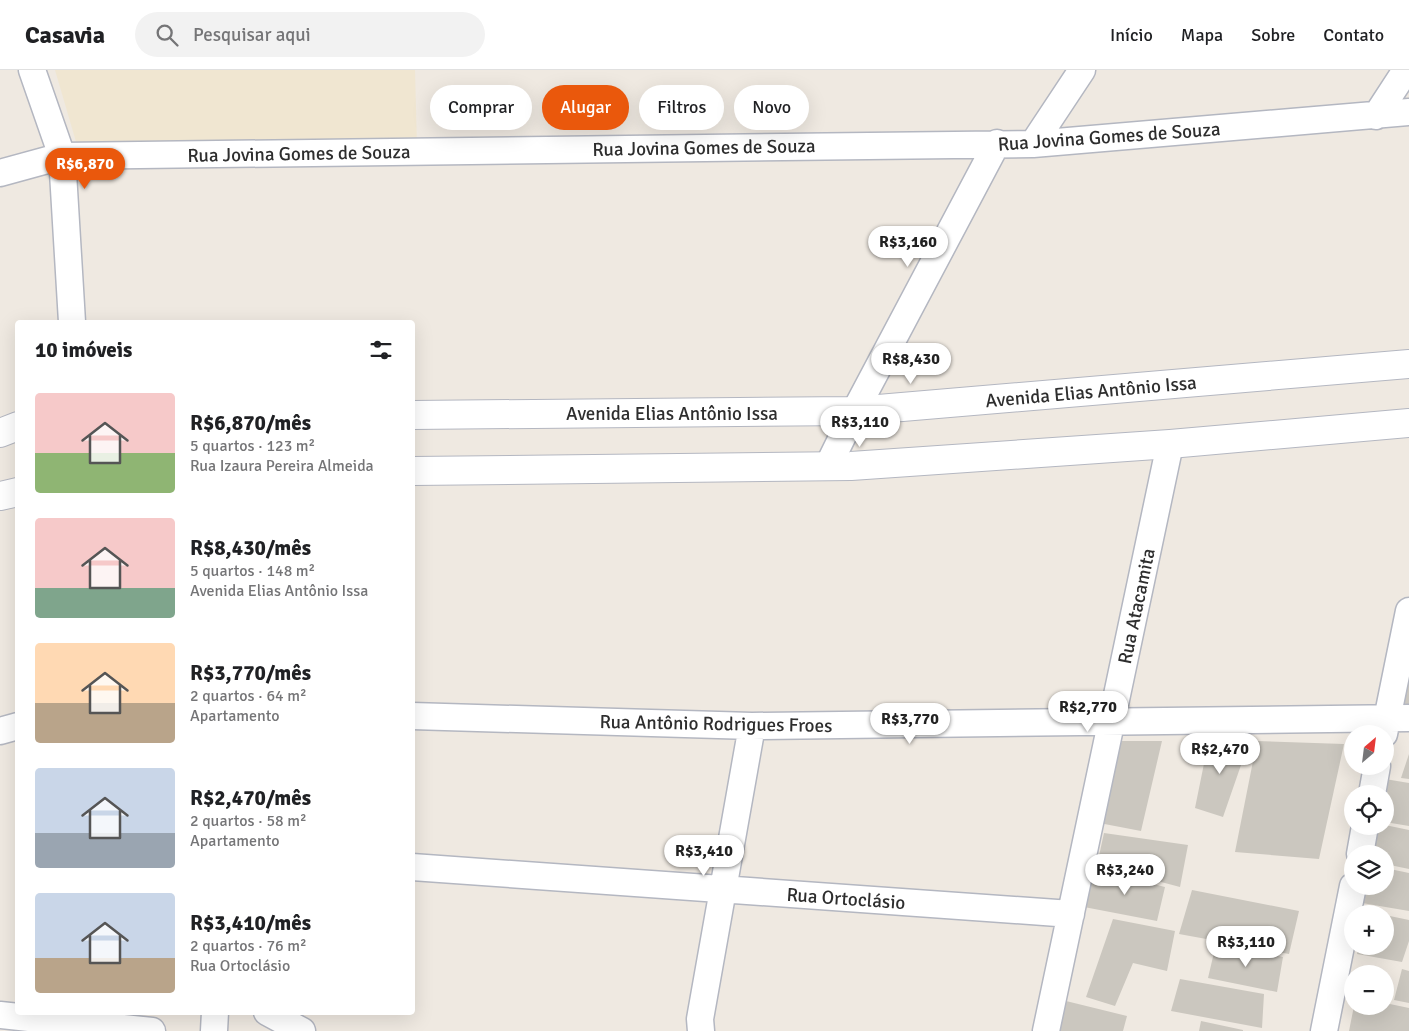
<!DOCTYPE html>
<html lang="pt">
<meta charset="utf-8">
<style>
:root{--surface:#fff;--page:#f2f2f2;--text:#202124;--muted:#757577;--line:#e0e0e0;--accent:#ea580c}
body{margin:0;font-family:Signika,sans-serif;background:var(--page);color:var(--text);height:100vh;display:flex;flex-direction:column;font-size:19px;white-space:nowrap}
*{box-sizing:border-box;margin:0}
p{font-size:16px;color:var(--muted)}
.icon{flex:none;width:28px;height:28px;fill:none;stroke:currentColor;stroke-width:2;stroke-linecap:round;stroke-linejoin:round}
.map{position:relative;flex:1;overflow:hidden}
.side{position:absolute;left:15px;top:250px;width:400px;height:695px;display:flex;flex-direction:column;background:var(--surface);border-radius:5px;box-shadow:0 5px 20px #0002}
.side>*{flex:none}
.top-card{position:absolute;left:430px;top:15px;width:475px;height:45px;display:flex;gap:10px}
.needle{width:32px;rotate:28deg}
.tools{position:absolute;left:1344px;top:655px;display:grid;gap:10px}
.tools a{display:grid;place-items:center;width:50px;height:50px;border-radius:50%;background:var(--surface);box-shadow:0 5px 20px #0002;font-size:25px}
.price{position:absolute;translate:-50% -42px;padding:0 11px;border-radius:18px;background:#fff;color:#222;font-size:16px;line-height:32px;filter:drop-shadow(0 1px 2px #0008)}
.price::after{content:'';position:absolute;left:50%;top:30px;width:15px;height:11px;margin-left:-8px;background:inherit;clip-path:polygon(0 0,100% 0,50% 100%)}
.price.on{background:var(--accent);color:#fff}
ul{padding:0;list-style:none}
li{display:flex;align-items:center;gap:15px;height:125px;padding:0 20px}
li span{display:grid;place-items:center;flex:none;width:140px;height:100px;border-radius:5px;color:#555}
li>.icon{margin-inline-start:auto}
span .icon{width:60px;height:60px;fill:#fffc;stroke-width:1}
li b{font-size:21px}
h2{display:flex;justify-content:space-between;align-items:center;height:60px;padding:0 20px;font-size:21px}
.tag{padding:0 18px;border-radius:22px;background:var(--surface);box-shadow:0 5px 20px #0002;font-size:18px;line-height:45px}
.tag.on{background:var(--accent);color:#fff}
header{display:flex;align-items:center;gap:30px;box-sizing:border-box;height:70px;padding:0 25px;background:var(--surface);border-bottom:1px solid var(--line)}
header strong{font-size:24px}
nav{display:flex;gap:28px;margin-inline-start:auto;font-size:18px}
.search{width:350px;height:45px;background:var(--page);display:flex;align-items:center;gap:12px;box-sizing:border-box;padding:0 18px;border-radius:28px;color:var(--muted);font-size:19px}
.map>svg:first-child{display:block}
.education{fill:#f0e6d1}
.building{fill:#cbc7bf}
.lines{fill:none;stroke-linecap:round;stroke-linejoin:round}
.street-casing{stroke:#b4b7c1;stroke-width:29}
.secondary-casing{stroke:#b4b7c1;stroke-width:30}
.street{stroke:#fff;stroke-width:26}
.secondary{stroke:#fff;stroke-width:28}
.labels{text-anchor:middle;stroke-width:4;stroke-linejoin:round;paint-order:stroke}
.street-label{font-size:19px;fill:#2e2e2e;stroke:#fff}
</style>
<header>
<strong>Casavia</strong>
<div class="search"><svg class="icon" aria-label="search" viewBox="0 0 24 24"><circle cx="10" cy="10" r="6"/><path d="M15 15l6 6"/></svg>Pesquisar aqui</div>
<nav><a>Início</a><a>Mapa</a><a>Sobre</a><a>Contato</a></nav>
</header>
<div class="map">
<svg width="1409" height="961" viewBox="0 0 1409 961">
<rect width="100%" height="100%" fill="#efe9e1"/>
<path class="education" d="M55,0H415L417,77L79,82Z"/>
<path class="building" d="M1409,601V635H1402Z
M1209,669L1249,672L1223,747L1195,738Z
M1111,671H1162L1141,761L1094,752Z
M1257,671L1344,674L1319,789L1235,782Z
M1409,684V709L1401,708Z
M1385,709L1409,713V756L1385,752Z
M1385,755L1409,760V799L1385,794V784H1372L1377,756H1385Z
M1104,763L1188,775L1180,817L1097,795Z
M1385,798L1409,803V841L1362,833L1365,816H1385Z
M1096,800L1165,817L1157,851L1084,837Z
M1192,820L1299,841L1289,884L1179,864Z
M1385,845L1409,850V871L1402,892L1357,884L1359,876H1385Z
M1113,849L1175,861L1167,901L1133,893L1115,936L1086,927Z
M1216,874L1283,887L1277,922L1208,908Z
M1402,899L1409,901V933L1394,930Z
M1180,909L1264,924L1262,958L1171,941Z
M1066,931L1127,946L1123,961H1059Z
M1385,933L1409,938V961H1349L1354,936H1385Z
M1201,951L1243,960V961H1199Z"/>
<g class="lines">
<g class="street-casing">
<path id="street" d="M32,0L62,86L72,252
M1376,46L1406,0
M1033,74L1082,0
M0,103L62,86L1033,74L1409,42
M828,396L855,341L997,73
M412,646L752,656L1409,648
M0,661L18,656
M1384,664L1409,541
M1372,724L1377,696
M1360,784L1365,756
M412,797L1071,844
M267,942L302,961
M0,945L152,961
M214,961L215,942
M701,961L700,949L752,656
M1046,961L1170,374
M1324,961L1353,816"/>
</g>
<g class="secondary-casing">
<path id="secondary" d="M412,345L855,341L1409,294
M0,363L18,356
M412,401L851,396L1170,374L1409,353
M0,426L18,422"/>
</g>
<use href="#street" class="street"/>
<use href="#secondary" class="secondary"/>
</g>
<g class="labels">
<g class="street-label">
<text transform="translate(1109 66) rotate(-4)" y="7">Rua Jovina Gomes de Souza</text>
<text transform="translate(704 77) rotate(-1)" y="7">Rua Jovina Gomes de Souza</text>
<text transform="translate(299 83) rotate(-1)" y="7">Rua Jovina Gomes de Souza</text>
<text transform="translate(1091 321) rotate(-5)" y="7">Avenida Elias Antônio Issa</text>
<text x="672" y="350">Avenida Elias Antônio Issa</text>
<text transform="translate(1136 536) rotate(-78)" y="7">Rua Atacamita</text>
<text transform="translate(716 653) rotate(1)" y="7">Rua Antônio Rodrigues Froes</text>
<text transform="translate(846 828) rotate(4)" y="7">Rua Ortoclásio</text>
</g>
</g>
</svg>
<div class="tools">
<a><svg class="needle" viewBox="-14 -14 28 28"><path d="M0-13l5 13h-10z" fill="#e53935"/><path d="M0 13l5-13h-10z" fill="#757577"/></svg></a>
<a><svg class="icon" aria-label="locate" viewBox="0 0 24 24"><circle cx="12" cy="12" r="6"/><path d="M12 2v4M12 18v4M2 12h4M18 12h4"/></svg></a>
<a><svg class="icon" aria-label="layers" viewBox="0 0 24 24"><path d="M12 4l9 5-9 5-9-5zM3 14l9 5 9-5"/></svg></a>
<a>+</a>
<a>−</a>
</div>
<b class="price on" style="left:85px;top:120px">R$6,870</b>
<b class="price" style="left:908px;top:198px">R$3,160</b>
<b class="price" style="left:911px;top:315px">R$8,430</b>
<b class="price" style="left:860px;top:378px">R$3,110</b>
<b class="price" style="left:1088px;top:663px">R$2,770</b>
<b class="price" style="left:910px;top:675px">R$3,770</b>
<b class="price" style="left:1220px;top:705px">R$2,470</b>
<b class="price" style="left:704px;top:807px">R$3,410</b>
<b class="price" style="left:1125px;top:826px">R$3,240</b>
<b class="price" style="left:1246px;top:898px">R$3,110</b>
<div class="top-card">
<a class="tag">Comprar</a>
<a class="tag on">Alugar</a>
<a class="tag">Filtros</a>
<a class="tag">Novo</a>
</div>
<section class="side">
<h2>10 imóveis<svg class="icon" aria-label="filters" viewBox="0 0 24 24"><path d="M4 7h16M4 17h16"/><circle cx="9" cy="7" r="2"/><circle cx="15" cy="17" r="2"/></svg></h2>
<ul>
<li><span style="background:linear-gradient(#f6c9c9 60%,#8fb573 0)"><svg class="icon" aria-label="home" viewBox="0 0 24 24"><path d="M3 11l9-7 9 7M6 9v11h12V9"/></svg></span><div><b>R$6,870/mês</b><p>5 quartos · 123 m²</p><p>Rua Izaura Pereira Almeida</p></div></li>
<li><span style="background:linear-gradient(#f6c9c9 70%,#7fa58c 0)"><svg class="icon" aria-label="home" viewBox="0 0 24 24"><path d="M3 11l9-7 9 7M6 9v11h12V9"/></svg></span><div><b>R$8,430/mês</b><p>5 quartos · 148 m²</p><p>Avenida Elias Antônio Issa</p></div></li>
<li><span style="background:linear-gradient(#ffd9b3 60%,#b9a48a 0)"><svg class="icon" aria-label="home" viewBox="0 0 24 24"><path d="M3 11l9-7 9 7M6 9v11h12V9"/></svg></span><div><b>R$3,770/mês</b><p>2 quartos · 64 m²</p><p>Apartamento</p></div></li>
<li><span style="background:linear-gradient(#c9d6e8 65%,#9aa5b1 0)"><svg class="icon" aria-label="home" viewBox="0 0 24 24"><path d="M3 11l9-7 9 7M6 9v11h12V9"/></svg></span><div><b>R$2,470/mês</b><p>2 quartos · 58 m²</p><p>Apartamento</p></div></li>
<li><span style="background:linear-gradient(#c9d6e8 65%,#b9a48a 0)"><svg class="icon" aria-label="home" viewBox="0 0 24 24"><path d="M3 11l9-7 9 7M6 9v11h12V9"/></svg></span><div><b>R$3,410/mês</b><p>2 quartos · 76 m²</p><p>Rua Ortoclásio</p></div></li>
</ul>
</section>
</div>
